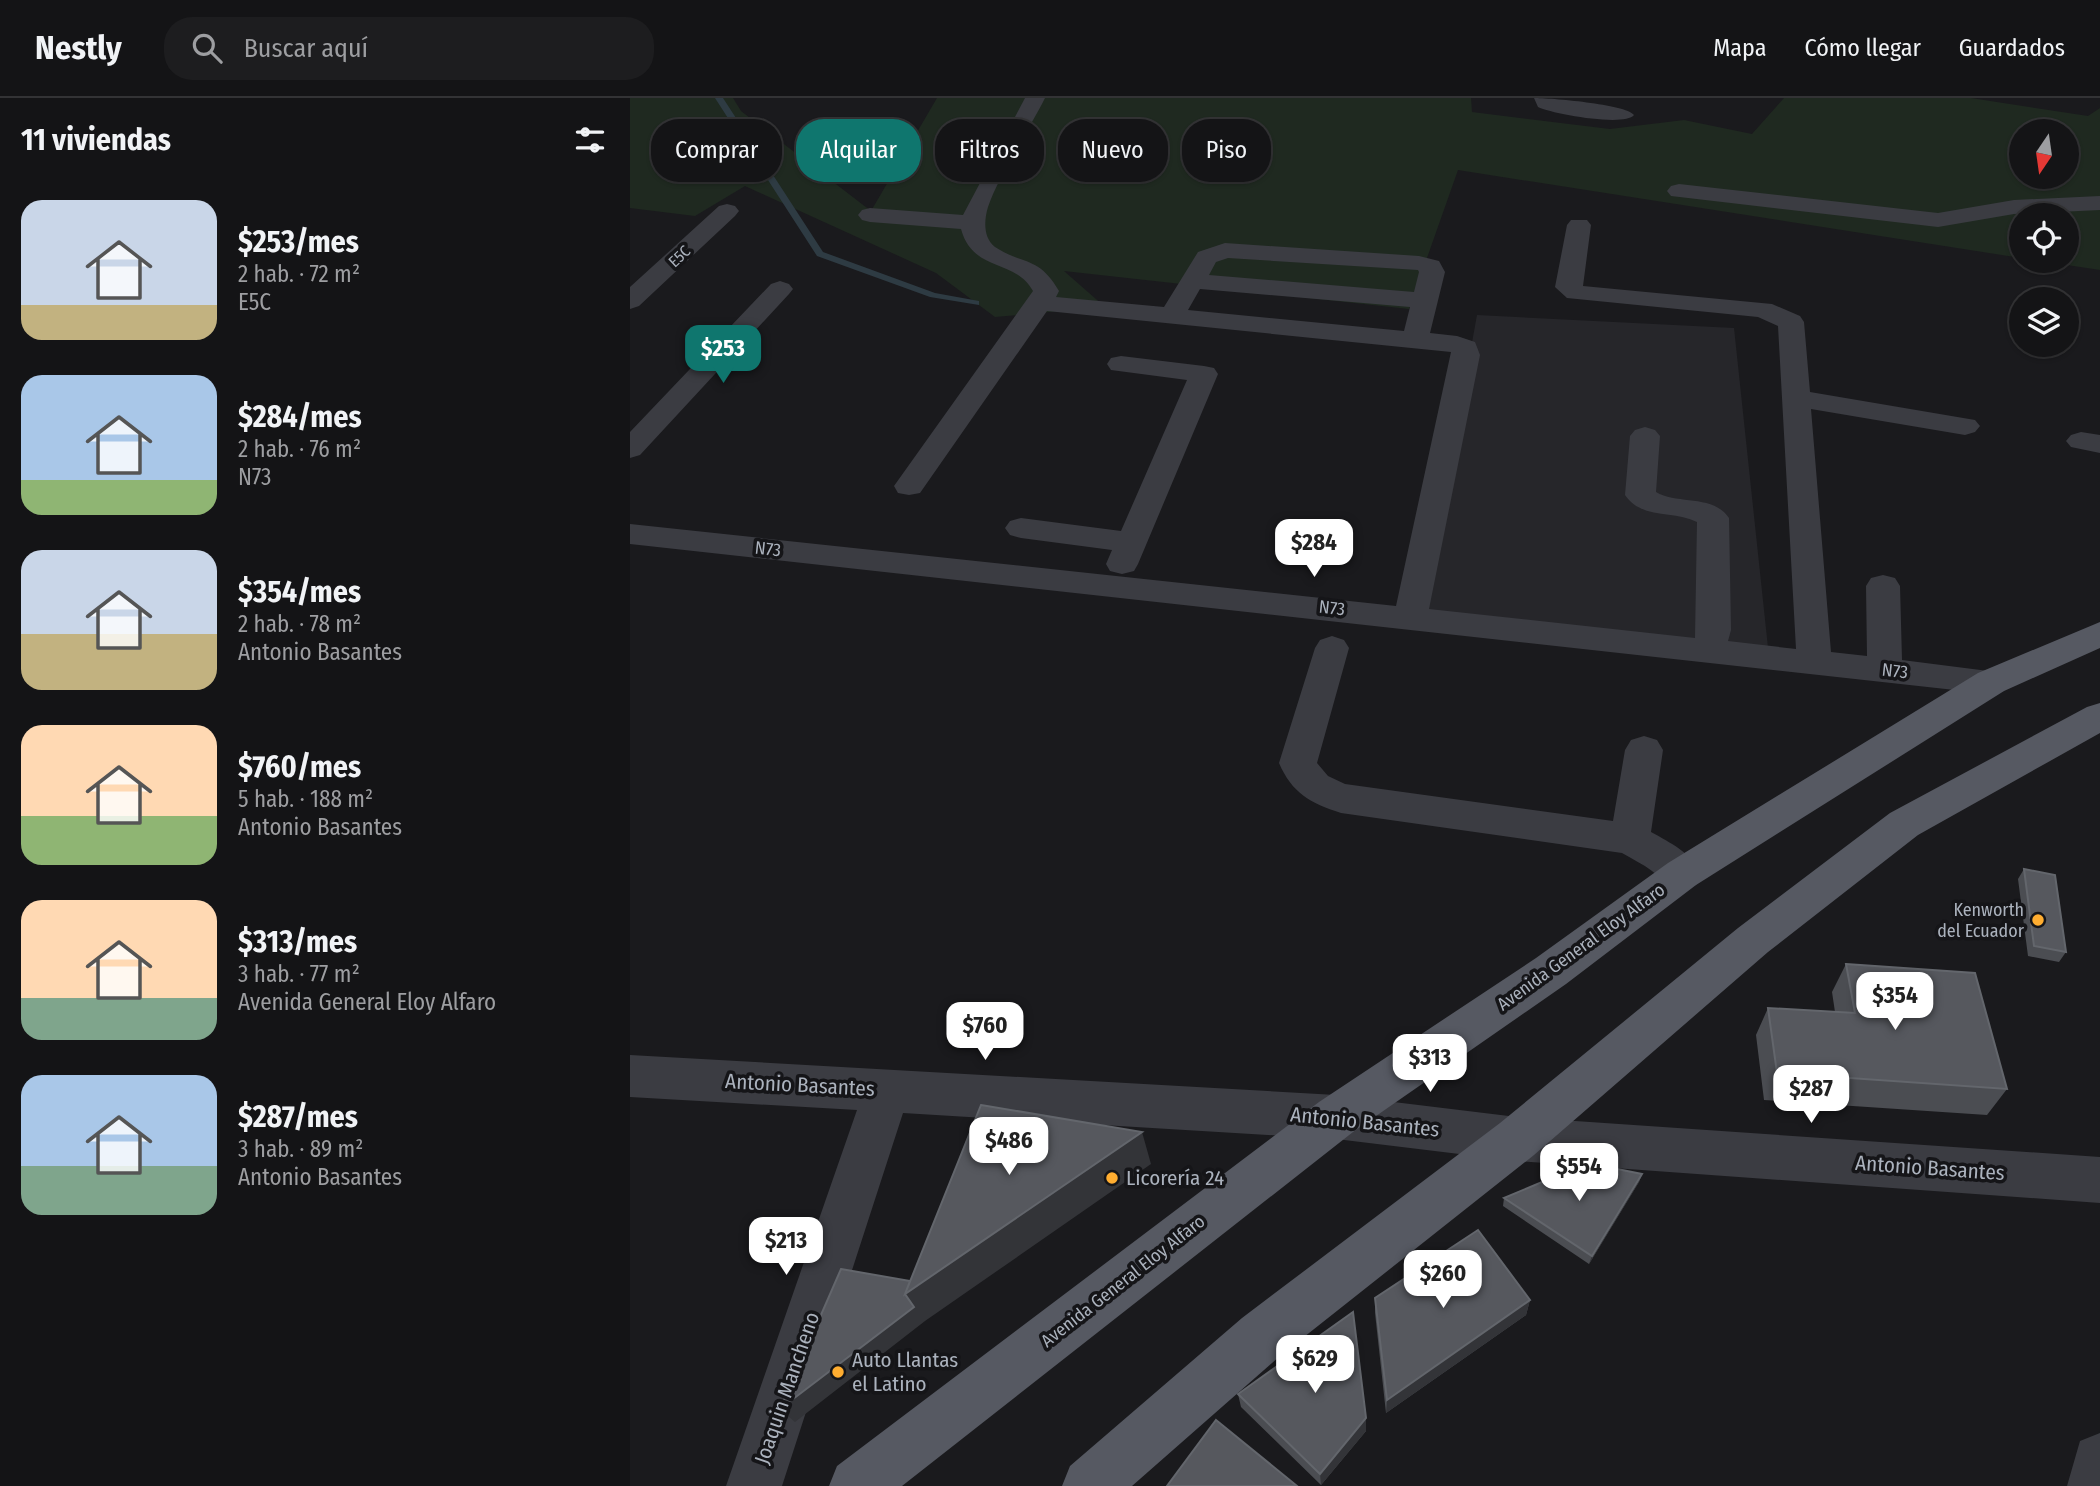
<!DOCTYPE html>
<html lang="es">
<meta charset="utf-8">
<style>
:root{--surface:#141416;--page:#1d1d1f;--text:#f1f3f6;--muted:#9d9ea1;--line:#333335;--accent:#0f766e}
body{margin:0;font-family:"Fira Sans Condensed",sans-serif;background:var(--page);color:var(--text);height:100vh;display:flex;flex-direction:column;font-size:26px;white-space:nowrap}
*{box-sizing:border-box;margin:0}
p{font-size:23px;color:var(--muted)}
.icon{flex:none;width:38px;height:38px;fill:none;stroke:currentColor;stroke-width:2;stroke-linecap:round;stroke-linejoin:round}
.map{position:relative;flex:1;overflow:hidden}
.panel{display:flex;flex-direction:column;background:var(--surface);width:630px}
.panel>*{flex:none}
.top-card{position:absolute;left:21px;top:21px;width:665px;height:63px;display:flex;gap:14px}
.needle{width:46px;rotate:193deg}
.controls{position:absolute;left:1379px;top:21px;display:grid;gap:14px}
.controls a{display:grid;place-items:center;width:70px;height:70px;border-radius:50%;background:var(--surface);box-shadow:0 2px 5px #0004,0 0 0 2px var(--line);font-size:35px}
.price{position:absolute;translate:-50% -60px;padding:0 16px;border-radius:14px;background:#fff;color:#222;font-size:23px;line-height:46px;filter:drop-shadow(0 2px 4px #0008)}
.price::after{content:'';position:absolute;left:50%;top:42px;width:21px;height:16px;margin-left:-10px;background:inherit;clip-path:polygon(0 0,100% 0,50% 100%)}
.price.current{background:var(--accent);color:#fff}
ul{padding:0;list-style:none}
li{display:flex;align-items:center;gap:21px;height:175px;padding:0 21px}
li span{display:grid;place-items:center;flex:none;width:196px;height:140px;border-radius:21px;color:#555}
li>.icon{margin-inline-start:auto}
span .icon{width:84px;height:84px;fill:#fffc;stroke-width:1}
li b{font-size:30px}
h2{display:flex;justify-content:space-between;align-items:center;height:84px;padding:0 21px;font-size:30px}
.tag{padding:0 24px;border-radius:28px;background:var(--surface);box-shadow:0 2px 5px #0004,0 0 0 2px var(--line);font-size:24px;line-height:63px}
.tag.current{background:var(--accent);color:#fff}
header{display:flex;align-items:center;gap:42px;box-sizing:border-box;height:98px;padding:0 35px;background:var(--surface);border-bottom:2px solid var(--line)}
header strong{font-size:33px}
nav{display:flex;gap:38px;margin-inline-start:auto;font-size:24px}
.search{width:490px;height:63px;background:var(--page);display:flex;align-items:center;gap:18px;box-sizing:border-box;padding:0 24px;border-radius:28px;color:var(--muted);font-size:26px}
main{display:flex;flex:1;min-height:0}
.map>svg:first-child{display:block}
.built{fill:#26262a}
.green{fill:#1f2920;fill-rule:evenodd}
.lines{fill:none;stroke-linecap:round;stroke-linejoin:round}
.stream{fill:#2e3b43;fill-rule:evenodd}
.minor{fill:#3b3c42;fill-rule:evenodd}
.major{fill:#565962;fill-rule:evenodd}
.wall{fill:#4b4d52}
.shaded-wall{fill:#333438}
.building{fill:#56585e;stroke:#63666c;stroke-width:2}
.poi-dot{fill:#ffad30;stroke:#151518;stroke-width:2.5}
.labels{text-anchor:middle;stroke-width:7;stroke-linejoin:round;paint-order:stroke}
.far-street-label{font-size:16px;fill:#abb2bd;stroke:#151518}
.street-label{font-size:18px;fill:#abb2bd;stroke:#151518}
.poi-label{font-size:18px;fill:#abb2bd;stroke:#151518;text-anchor:end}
.near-street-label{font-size:21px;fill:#abb2bd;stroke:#151518}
.near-poi-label{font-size:21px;fill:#abb2bd;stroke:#151518;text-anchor:start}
</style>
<header>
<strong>Nestly</strong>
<div class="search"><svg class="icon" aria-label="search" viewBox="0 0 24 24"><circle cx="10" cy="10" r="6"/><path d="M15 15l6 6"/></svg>Buscar aquí</div>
<nav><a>Mapa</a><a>Cómo llegar</a><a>Guardados</a></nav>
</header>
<main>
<section class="panel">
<h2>11 viviendas<svg class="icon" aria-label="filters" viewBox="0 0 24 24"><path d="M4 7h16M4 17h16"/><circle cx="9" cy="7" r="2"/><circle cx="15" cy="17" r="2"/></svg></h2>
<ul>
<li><span style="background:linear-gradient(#c9d6e8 75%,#c2b280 0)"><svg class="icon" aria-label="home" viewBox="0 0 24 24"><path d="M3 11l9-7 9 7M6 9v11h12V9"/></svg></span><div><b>$253/mes</b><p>2 hab. · 72 m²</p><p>E5C</p></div></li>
<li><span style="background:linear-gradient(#a9c7e8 75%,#8fb573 0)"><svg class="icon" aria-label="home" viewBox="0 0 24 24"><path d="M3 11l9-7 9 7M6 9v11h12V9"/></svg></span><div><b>$284/mes</b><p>2 hab. · 76 m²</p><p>N73</p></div></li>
<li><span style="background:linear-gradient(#c9d6e8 60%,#c2b280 0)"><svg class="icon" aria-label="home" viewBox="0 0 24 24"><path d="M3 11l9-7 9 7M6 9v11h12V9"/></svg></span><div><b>$354/mes</b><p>2 hab. · 78 m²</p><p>Antonio Basantes</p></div></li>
<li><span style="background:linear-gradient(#ffd9b3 65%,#8fb573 0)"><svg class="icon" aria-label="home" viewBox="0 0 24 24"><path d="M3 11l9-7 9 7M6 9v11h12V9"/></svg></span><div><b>$760/mes</b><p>5 hab. · 188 m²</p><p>Antonio Basantes</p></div></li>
<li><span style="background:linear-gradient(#ffd9b3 70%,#7fa58c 0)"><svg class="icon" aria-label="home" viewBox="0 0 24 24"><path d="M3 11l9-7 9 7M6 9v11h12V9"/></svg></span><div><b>$313/mes</b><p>3 hab. · 77 m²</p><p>Avenida General Eloy Alfaro</p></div></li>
<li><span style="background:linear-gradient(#a9c7e8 65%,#7fa58c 0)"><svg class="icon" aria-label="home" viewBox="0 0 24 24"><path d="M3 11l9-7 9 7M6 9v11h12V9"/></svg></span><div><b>$287/mes</b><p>3 hab. · 89 m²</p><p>Antonio Basantes</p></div></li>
</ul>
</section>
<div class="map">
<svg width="1470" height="1388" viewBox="0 0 1470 1388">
<rect width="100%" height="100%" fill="#1a1a1d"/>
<path class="built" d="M847,217L1104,230L1139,559L792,520Z"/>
<path class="green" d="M0,0H103L111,13L241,113L307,0H841L842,14L980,31L1054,22L1122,36L1154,0H1341L1458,18L1470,10V172L1411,163H1437V117H1391V160L828,72L779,211L434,173L475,209L365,219L306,175L115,88L65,118L0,110ZM1391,33H1437V79H1391Z"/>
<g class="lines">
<path class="stream" d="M85,0H93L193,154L305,195L349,203V207L300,199L187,158Z"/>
<path class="minor" d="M395,0H415C399,32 369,77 358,109C354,122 353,140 365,149C394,168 408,157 429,193L426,199L534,209L568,154L595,145L789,158L809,163L815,174L800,235L827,238L845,244L850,257L799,511L1065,540L1067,424C1044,412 1012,422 995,397L1000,338L1005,332L1015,329L1025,332L1030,338L1026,394C1048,407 1083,396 1099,420L1101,532L1098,543L1166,551L1148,228L1128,219L937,200L925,189L937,127L941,122H957L961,127L953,188L1142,206L1170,218L1174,224L1180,294L1345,322L1350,328L1345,334L1335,337L1181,311L1201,554L1237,558L1236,488L1241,480L1253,477L1265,480L1270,488L1272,562L1374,575L1379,584L1374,593L1361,596L0,446V426L766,508L821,254L417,213L290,395L279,397L268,395L264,388L403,193C385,160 343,175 331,131L240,124L232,122L228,117L232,112L240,110L333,117ZM598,160L788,172L789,174L784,194L579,177L586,164ZM570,191L780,209L774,233L558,212Z
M904,0C919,0 996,6 1004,17C995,29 922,16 908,9Z
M1049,86L1308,115L1384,102L1470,98V112L1384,116L1308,129L1041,98L1037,93L1041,88Z
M97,106L105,108L109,113L105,118L9,208L0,211V189L89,108Z
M150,183L159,186L163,191L159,196L10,357L0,360V334L141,186Z
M491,258L574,268L584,270L588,276L508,466L504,473L492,476L480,473L476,466L482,452L391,440L380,437L375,430L380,423L391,420L491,433L557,282L481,272L477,266L481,260Z
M1451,334L1470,337V355L1441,349L1436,343L1441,337Z
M702,538L714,542L719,550L687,665L698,678L715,686L983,723L995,652L1001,642L1014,638L1027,642L1033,652L1021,734C1041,745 1061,755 1072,776L1066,787C1045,795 1038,786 1022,773C1013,766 1002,761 992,755L711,715C680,705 662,695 649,665L685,550L690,542Z
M0,957L706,997L887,1019L1470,1059V1105L887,1063L706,1041L273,1015L152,1388H96L227,1012L0,999Z
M1470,1335V1388H1437L1450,1343Z"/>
<path class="major" d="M1470,524V550L1374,593L1066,787L936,886L723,1034L272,1388H199L207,1368L689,1004L906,860L1038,765L1348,575Z
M1470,605V635L1288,737L1138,854L904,1057L650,1258L502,1388H432L440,1368L612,1220L870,1025L1108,830L1260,715L1457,609Z"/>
</g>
<path class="wall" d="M1394,771L1436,854L1429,864L1398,858L1388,781Z
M1216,866L1377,991L1357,1017L1134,1002L1126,937L1138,910L1205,914L1202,894Z
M1012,1076L1009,1084L959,1166L873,1108L874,1100Z
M745,1200L900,1202L896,1217L756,1315L745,1215Z
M608,1296L736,1333L691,1387L611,1309Z"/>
<path class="shaded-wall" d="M512,1034L521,1066L295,1223L165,1324L150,1311L275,1196Z
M1012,1076L1009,1084L959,1166L962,1158Z
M900,1202L896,1217L756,1315L757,1302Z
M736,1320V1333L691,1387L690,1376Z"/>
<path class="building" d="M1394,771L1425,777L1436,854L1404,848Z
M1216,866L1345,875L1377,991L1147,975L1138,910L1225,915Z
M351,1007L512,1034L275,1196Z
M957,1065L1012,1076L962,1158L874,1100Z
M848,1132L900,1202L757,1302L745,1200Z
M211,1171L280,1183L275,1196L284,1209L150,1311Z
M723,1214L736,1320L690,1376L608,1296Z
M586,1322L667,1388H537Z"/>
<g class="poi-dot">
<circle cx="1408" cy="822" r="7"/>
<circle cx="482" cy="1080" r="7"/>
<circle cx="208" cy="1274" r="7"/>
</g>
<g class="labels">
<g class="far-street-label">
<text transform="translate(49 158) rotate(-43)" y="6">E5C</text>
</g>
<g class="street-label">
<text transform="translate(138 451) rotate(6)" y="6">N73</text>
<text transform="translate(702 510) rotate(6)" y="6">N73</text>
<text transform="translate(1265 573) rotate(6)" y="6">N73</text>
<text transform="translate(951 849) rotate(-36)" y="6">Avenida General Eloy Alfaro</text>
<text transform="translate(493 1183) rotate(-38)" y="6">Avenida General Eloy Alfaro</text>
</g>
<g class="poi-label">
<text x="1394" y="818">Kenworth<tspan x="1394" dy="21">del Ecuador</tspan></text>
</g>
<g class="near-street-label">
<text transform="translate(170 987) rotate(3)" y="7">Antonio Basantes</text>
<text transform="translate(735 1024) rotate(6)" y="7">Antonio Basantes</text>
<text transform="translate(1300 1070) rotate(4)" y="7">Antonio Basantes</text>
<text transform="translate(157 1290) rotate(-71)" y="7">Joaquin Mancheno</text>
</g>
<g class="near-poi-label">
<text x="496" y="1087">Licorería 24</text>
<text x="222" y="1269">Auto Llantas<tspan x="222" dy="24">el Latino</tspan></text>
</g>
</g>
</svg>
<div class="controls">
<a><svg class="needle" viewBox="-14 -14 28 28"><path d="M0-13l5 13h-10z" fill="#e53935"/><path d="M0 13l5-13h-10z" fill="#9d9ea1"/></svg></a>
<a><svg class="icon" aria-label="locate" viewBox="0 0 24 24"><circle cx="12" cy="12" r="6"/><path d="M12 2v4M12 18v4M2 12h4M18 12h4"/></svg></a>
<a><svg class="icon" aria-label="layers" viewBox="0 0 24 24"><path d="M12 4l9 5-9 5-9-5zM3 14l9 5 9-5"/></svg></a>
</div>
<b class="price current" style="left:93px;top:287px">$253</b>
<b class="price" style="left:684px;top:481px">$284</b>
<b class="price" style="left:1265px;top:934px">$354</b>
<b class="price" style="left:355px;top:964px">$760</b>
<b class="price" style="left:800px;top:996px">$313</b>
<b class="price" style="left:1181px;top:1027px">$287</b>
<b class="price" style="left:379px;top:1079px">$486</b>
<b class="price" style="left:949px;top:1105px">$554</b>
<b class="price" style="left:156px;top:1179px">$213</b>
<b class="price" style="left:813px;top:1212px">$260</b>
<b class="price" style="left:685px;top:1297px">$629</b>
<div class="top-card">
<a class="tag">Comprar</a>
<a class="tag current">Alquilar</a>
<a class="tag">Filtros</a>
<a class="tag">Nuevo</a>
<a class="tag">Piso</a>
</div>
</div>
</main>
